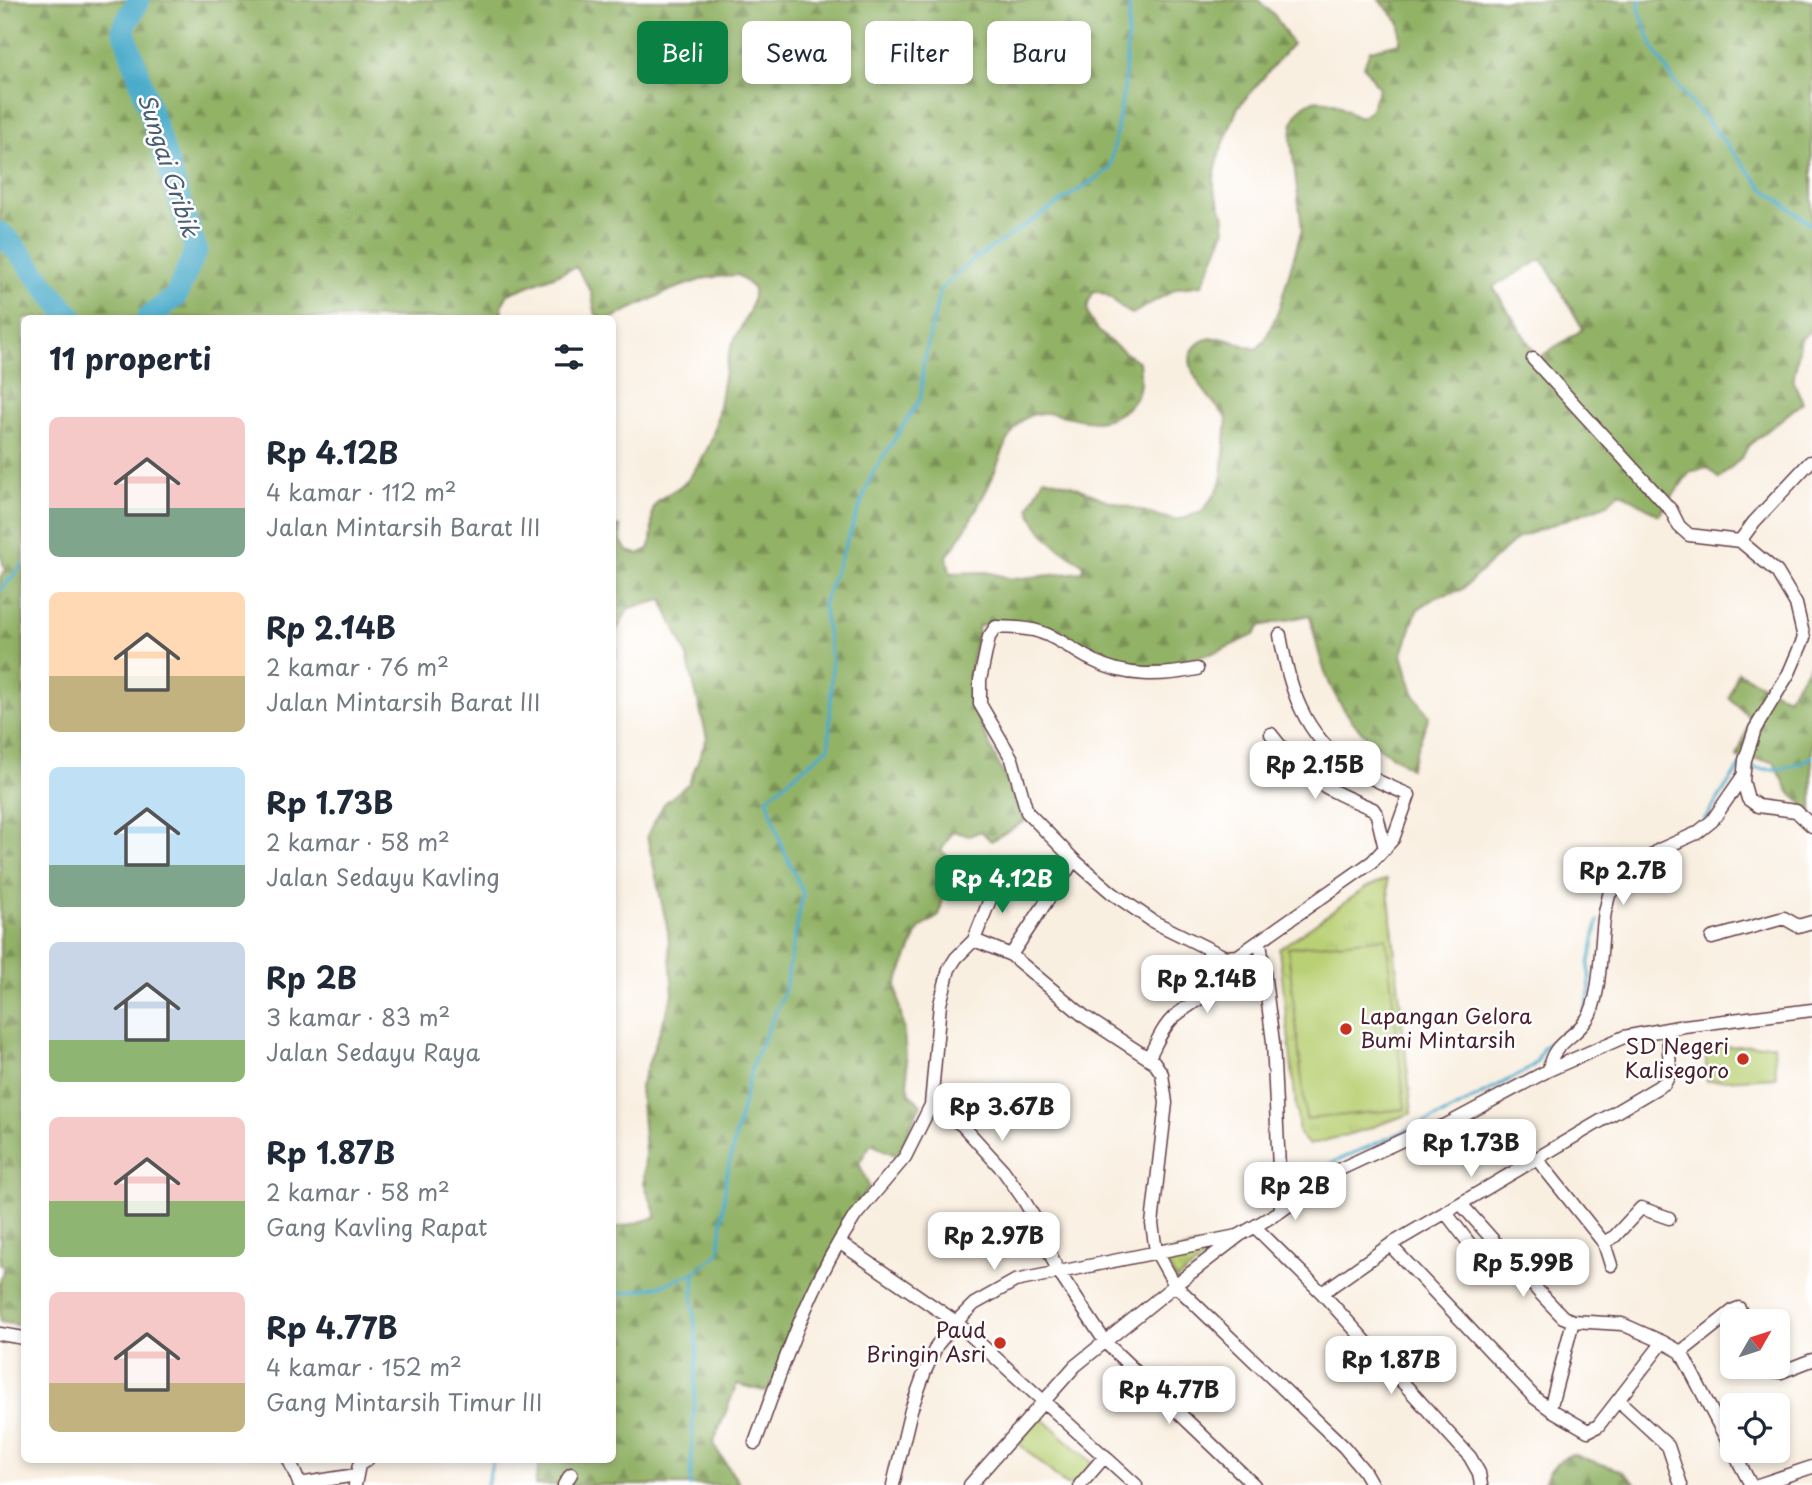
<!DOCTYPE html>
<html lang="id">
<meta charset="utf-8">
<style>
:root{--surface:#fff;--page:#f6f6f7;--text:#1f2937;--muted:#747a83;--accent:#0b8043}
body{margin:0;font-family:"Playpen Sans",sans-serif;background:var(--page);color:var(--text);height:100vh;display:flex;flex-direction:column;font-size:26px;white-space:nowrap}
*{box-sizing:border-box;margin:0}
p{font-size:23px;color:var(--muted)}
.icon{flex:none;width:38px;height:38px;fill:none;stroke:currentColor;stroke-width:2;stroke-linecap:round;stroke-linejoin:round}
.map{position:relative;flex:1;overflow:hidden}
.side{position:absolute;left:21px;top:315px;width:595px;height:1148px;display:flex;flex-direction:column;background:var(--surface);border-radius:10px;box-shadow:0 4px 10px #0003}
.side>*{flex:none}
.guide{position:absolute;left:637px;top:21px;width:665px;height:63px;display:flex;gap:14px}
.needle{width:46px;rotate:51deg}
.controls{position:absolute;left:1720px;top:1309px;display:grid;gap:14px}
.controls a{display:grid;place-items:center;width:70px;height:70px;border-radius:10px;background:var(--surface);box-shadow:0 4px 10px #0003;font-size:35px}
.price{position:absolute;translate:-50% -60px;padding:0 16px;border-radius:14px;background:#fff;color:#222;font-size:23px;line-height:46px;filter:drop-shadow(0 2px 4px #0008)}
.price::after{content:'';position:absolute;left:50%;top:42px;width:21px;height:16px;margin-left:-10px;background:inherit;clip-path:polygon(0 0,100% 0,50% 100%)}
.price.active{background:var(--accent);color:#fff}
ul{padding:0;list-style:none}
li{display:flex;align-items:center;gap:21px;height:175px;padding:0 28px}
li span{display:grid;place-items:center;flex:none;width:196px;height:140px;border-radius:10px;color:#555}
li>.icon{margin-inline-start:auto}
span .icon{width:84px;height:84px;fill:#fffc;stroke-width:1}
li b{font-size:30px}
h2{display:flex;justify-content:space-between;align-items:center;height:84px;padding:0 28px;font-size:30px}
.tag{padding:0 24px;border-radius:10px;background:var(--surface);box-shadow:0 4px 10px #0003;font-size:24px;line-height:63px}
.tag.active{background:var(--accent);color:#fff}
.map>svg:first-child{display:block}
.grass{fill:url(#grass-tufts);stroke:#827850;stroke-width:2}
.forest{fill:url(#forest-firs);stroke:#6e6848;stroke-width:2;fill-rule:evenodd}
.garden{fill:#b9d075;stroke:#827850;stroke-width:2}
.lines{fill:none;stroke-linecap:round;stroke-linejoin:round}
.stream{stroke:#4bacca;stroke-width:3.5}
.river{stroke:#4bacca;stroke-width:23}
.minor-casing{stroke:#643e46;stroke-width:15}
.minor{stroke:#fff;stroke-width:12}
.poi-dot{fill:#c8321e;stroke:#fff;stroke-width:2.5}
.labels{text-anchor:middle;stroke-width:5;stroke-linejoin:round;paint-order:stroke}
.poi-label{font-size:21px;fill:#4a1f2b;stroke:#fff;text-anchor:end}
.water-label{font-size:23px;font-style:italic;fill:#4a5e73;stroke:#fff}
</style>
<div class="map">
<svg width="1812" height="1485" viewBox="0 0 1812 1485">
<defs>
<pattern id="grass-tufts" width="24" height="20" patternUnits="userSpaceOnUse" patternTransform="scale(1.75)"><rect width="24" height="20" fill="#b9d075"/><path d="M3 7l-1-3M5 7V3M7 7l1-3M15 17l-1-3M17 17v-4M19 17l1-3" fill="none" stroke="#a1b265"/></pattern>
<pattern id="forest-firs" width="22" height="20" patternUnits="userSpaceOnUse" patternTransform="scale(1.75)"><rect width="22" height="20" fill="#92b266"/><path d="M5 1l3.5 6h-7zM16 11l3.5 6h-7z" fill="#799054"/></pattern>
</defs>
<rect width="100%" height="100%" fill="#fff"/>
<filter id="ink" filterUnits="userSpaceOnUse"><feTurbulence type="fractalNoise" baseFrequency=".0143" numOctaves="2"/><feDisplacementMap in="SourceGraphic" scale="14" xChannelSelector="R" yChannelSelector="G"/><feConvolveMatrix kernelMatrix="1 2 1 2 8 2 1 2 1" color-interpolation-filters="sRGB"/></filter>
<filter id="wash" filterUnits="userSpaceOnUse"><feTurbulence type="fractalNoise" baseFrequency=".00686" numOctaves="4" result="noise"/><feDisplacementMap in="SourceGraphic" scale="28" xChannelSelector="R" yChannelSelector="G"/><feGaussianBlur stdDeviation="1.57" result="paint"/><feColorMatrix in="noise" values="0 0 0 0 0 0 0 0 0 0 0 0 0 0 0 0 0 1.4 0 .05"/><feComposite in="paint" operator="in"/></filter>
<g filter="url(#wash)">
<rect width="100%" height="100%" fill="#f9efe1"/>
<path class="grass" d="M1387,879L1412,1113L1361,1131L1309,1145L1299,1134L1279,949L1367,887Z
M1231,1239L1176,1280L1162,1254Z"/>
<path class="forest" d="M0,0H1258L1275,16L1292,44L1238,107L1219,155L1214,178V189L1223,213L1225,231L1202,285L1178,288L1132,314C1115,306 1114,294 1094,291C1090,298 1086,305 1088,314C1093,333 1123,351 1139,362C1141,378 1142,394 1129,406C1092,441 1060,401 1027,417C1008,426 998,468 988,487C976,510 963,536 947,556L950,573L987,572L1012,579L1082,572L1084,564C1062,553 1036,532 1029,508L1044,478L1071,485L1103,499L1162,517L1174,520L1185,518L1202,511L1217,491L1222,479L1227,418C1214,403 1176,365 1196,346C1201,340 1208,338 1216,338C1231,338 1243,347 1257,349L1265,340L1278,312L1302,229L1291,140C1291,115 1303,94 1331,102C1342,105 1350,113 1360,118L1370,111L1379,88L1364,66L1370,50L1400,43V23L1379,0H1812V329L1801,339L1793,381L1803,402L1748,446L1743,456L1719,479L1708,468L1690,472L1659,515L1620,492L1608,504L1517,538L1461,590L1436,597L1417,610L1402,654L1413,693L1429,716L1410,768C1397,758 1382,750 1370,740C1331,703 1320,665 1310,615L1260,626L1254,635L1219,651L1171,665L1131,669L1084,646L1058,628L979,625L970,670L973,709L1025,821L991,841L981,831L969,836L953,831L941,851L952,859L939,916L919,929L896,985L904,1033L909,1094L921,1104L897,1156L871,1144L859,1163L869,1187L843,1227L768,1392L737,1384L713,1444L740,1485H535L540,1460H612L613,1229L657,1217L644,1183L645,1151L640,1087L673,994L668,931L647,836L664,804L689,783L707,738L686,653L662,600L629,608L615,633L616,656H613V526L620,527L621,541L627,551L638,554L649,549C655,535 649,519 654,507C661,493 683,490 691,476C698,464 708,451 712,438C721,409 721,377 731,348C739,326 755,312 753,288L738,275L706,278L671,290L612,318H601L596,315L591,291L576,267L508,294L503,303L501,315L504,318H24V1326L0,1322V1282L4,1266L0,1264V577L5,571L0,551ZM1542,259L1583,329L1538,358L1493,287Z
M1812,662V812L1789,792L1774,762L1737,757L1751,719L1729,698L1738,672L1787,698Z
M1572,1454L1622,1471L1637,1485H1543C1548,1470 1558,1460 1572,1454Z"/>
<path class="garden" d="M1386,938L1405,1109L1306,1119L1288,948Z
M1774,1044L1776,1077L1707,1081L1705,1048Z
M1041,1417L1093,1463L1074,1485H1066L1018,1443Z"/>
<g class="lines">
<path class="stream" d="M1641,0L1638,6L1652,46L1677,86L1764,189L1812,225
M0,591L24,563
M1747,767C1773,772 1788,769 1812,757
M1704,820L1740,766
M1620,875L1641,857
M1584,1013L1590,993L1589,965L1598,921
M1311,1177L1335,1161L1447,1113L1527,1070L1536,1063L1543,1048L1572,1027
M612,1295L661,1286L695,1272L719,1253L726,1177L752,1065L784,993L803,893L781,844L767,798L829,747L832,663L823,604L872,474L921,398L923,366L940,290L970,262L1110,169L1124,88L1130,0
M487,1485L493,1460
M690,1485L697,1349L693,1301L695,1272"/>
<path class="river" d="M139,0L123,28L196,250L176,296L148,318
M0,233C29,258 46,293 73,318"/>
</g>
</g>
<g filter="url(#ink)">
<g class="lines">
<g class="minor-casing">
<path id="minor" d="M1533,359L1671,510L1679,526L1689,535L1740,541L1777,572L1796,604L1804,638L1789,673L1755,729L1745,760L1743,781L1748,799L1758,806L1796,811L1812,826
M1740,541L1754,522L1810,462
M1197,669C1162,676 1125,678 1092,660C1074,651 1059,638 1040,632C1026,627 1010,628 996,627L989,637L980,680V704L1012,759L1027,812L1074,860L1112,893L1154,922L1225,957L1238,956L1372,862L1393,839L1409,795C1389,786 1368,778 1350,766C1303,735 1289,687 1280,635
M1271,734C1305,779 1321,787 1373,809L1377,815L1385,849
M998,879L974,940L956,958L949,969L940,1004L931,1105L962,1125L1003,1170L1022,1197L1035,1219L1058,1271L1106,1343L1254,1485
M1712,938L1784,918L1798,926L1812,922
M974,940L1011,955L1085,1017L1154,1062L1162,1074L1166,1103L1152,1224L1156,1251L1175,1285L1344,1447L1364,1471L1372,1485
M1260,941L1273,1042L1281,1211
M1011,955L1074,860
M1149,1057C1156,1044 1163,1026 1175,1016C1200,996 1221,991 1232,958
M1549,1070C1552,1042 1573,1040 1587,1019C1602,998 1600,939 1605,912L1609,895L1615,887L1659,850L1697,833L1712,821L1743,776
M931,1105L905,1157L855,1216L839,1242L956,1322L1136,1485
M1537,1159L1604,1243L1611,1265
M1461,1204L1539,1292L1563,1317L1573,1321L1622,1324L1663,1342
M1446,1213L1469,1243
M1255,1227L1322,1293L1390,1245L1665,1083L1670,1073L1668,1029
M1604,1243L1615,1236L1641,1208L1669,1218
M1390,1245L1535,1398L1550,1409L1588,1431L1598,1426L1663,1342L1681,1352
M1322,1293L1470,1457L1479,1473L1481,1485
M0,1334L24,1338
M1681,1352L1732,1450
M1681,1352L1734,1310L1739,1308L1745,1321
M1769,1367L1773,1371L1781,1372L1812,1360
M1619,1401L1668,1446L1681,1485
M1550,1409L1573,1321
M755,1443C780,1374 802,1305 839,1242
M1733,1451L1751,1485
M289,1460L300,1485
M299,1484L356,1475
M355,1485L359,1465L367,1460
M564,1485L571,1474
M893,1485L911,1410L925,1371L937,1345L956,1322L974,1304L1015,1281L1237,1236
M970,1485L1075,1366L1175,1285L1240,1235L1281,1211L1336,1171L1409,1137L1444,1126L1549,1070L1624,1037L1684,1026L1812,1010
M1080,1485L1105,1456
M1758,1485L1812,1467"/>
</g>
<use href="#minor" class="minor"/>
</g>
</g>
<g class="poi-dot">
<circle cx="1346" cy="1029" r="7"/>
<circle cx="1743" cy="1059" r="7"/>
<circle cx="1000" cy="1343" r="7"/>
</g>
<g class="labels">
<g class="poi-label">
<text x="1360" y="1024" text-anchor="start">Lapangan Gelora<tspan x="1360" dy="24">Bumi Mintarsih</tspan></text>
<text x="1729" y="1054">SD Negeri<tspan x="1729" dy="24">Kalisegoro</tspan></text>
<text x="986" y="1338">Paud<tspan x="986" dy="24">Bringin Asri</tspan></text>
</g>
<g class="water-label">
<text transform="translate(168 165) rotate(72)" y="8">Sungai Gribik</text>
</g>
</g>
</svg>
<div class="controls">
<a><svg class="needle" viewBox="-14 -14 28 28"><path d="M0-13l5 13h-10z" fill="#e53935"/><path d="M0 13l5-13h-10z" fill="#747a83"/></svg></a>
<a><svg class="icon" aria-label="locate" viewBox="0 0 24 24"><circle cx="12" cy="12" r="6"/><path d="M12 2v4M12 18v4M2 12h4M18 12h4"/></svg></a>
</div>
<b class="price" style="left:1315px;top:801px">Rp 2.15B</b>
<b class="price" style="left:1623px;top:907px">Rp 2.7B</b>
<b class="price active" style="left:1002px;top:915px">Rp 4.12B</b>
<b class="price" style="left:1207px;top:1015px">Rp 2.14B</b>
<b class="price" style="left:1002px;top:1143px">Rp 3.67B</b>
<b class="price" style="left:1471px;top:1179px">Rp 1.73B</b>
<b class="price" style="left:1295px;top:1222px">Rp 2B</b>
<b class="price" style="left:994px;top:1272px">Rp 2.97B</b>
<b class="price" style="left:1523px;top:1299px">Rp 5.99B</b>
<b class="price" style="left:1391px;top:1396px">Rp 1.87B</b>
<b class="price" style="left:1169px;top:1426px">Rp 4.77B</b>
<div class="guide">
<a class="tag active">Beli</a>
<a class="tag">Sewa</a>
<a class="tag">Filter</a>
<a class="tag">Baru</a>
</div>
<section class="side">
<h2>11 properti<svg class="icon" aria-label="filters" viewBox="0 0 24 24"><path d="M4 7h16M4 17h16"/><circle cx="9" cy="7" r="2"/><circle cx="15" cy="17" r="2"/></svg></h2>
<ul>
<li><span style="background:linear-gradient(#f6c9c9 65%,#7fa58c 0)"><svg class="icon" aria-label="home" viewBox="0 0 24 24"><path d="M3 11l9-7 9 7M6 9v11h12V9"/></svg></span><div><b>Rp 4.12B</b><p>4 kamar · 112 m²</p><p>Jalan Mintarsih Barat III</p></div></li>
<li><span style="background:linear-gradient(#ffd9b3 60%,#c2b280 0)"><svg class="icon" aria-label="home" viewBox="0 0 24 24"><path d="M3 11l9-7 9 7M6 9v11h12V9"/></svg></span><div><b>Rp 2.14B</b><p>2 kamar · 76 m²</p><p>Jalan Mintarsih Barat III</p></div></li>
<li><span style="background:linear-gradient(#bfe0f5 70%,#7fa58c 0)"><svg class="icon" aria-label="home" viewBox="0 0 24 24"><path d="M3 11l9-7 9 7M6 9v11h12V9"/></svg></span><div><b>Rp 1.73B</b><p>2 kamar · 58 m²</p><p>Jalan Sedayu Kavling</p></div></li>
<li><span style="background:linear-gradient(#c9d6e8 70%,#8fb573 0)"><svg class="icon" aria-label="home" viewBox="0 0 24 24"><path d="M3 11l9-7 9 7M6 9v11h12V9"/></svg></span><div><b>Rp 2B</b><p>3 kamar · 83 m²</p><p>Jalan Sedayu Raya</p></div></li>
<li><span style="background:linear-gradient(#f6c9c9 60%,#8fb573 0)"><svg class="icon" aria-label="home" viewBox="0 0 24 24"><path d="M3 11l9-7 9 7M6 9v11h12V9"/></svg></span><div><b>Rp 1.87B</b><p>2 kamar · 58 m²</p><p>Gang Kavling Rapat</p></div></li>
<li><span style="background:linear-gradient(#f6c9c9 65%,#c2b280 0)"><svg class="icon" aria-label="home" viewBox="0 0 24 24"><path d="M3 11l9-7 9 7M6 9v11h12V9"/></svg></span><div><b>Rp 4.77B</b><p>4 kamar · 152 m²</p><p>Gang Mintarsih Timur III</p></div></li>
</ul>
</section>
</div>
